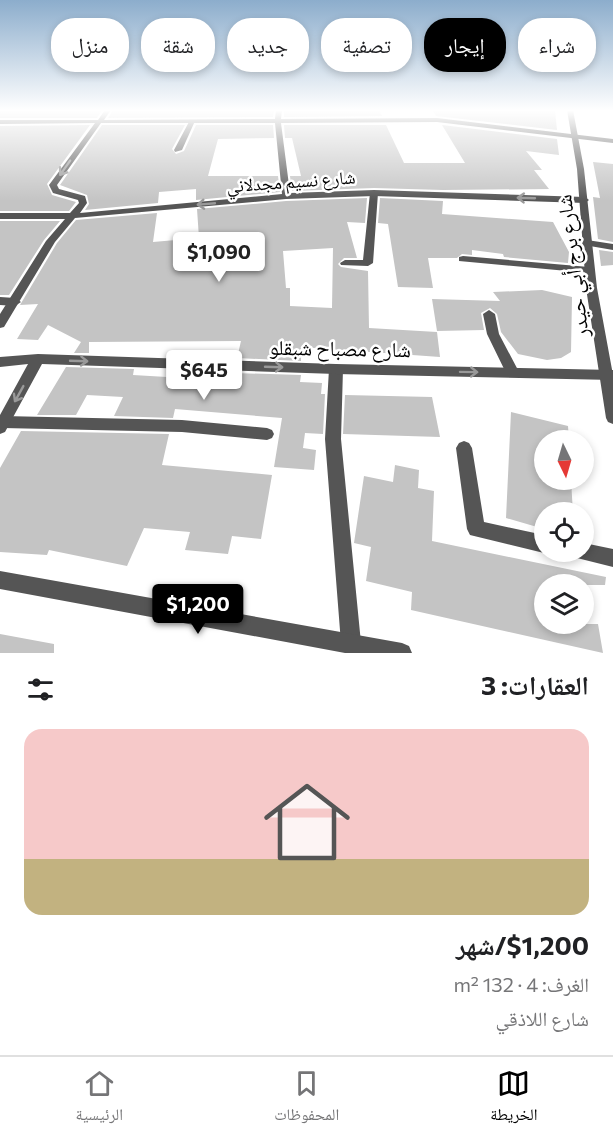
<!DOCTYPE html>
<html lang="ar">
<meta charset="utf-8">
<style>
:root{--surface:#fff;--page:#f6f6f6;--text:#202124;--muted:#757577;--line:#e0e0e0;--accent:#000}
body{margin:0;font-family:Commissioner,"Noto Naskh Arabic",sans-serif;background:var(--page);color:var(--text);direction:rtl;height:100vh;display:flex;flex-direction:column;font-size:22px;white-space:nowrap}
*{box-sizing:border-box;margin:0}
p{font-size:20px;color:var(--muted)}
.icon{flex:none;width:33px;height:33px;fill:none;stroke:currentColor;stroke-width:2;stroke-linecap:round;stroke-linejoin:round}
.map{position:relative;height:653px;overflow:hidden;direction:ltr}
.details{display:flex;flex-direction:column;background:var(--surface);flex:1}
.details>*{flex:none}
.top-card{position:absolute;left:18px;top:18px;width:578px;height:54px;direction:rtl;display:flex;gap:12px}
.needle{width:39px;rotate:175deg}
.controls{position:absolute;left:534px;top:430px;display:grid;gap:12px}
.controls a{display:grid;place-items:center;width:60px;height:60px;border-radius:50%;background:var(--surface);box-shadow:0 3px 9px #0003;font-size:30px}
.price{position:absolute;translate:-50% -51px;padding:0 14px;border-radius:6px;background:#fff;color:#222;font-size:20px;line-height:39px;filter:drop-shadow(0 2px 3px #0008)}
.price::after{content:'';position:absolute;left:50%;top:36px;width:18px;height:14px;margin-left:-9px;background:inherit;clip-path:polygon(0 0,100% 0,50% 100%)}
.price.active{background:var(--accent);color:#fff}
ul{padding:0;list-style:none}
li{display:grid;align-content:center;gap:12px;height:318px;padding:0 24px}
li+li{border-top:2px solid var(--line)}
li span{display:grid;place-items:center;height:186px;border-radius:18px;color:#555}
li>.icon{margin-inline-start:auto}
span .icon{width:108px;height:108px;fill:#fffc;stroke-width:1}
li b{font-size:26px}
h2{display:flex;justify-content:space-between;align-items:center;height:72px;padding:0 24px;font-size:26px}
.chip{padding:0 21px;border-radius:24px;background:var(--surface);box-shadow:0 3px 9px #0003;font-size:21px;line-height:54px}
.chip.active{background:var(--accent);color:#fff}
.menu{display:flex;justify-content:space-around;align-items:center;height:84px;border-top:2px solid var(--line);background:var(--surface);font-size:16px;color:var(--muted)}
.menu a{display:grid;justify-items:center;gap:3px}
.menu .active{color:var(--accent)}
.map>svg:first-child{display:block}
.building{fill:#c4c4c4;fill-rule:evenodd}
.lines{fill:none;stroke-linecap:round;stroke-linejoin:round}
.pedestrian{fill:#555;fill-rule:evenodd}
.minor{fill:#555;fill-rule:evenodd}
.tertiary{fill:#555;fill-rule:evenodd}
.oneway{stroke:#999}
.labels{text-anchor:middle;stroke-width:5;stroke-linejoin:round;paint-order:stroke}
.far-street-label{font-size:18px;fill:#000;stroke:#fff}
.street-label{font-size:21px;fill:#000;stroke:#fff}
</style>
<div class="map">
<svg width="613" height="653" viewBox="0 0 613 653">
<rect width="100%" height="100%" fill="#fff"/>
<path class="building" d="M22,110H102L97,118H0V111Z
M113,110H274L273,117L108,118Z
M284,110H379L382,116L284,117Z
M432,110H555L557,130L436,116Z
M90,125L47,184L52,195L76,202L69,211H0V126Z
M102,125H185L172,149L176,154L184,151L196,125H273L274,138L218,139L208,176H278L280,192L196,200V189L159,192L158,203L85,210L89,204L87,195L60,185Z
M284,125H386L404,163H465L442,125L557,139L559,155L526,151L542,170H534L549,189L443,190L374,188L292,191L290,176H301L292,138H285Z
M593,162L613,164V242L598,239L593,197L600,198Z
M367,198L365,223L347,222L357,258H344L338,264L341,267L368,271L369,328L437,332L440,357L301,347V361L237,358L241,341L89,342V353H74L81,342L48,325L38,340L17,339L38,304L20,305L57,243L76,220L157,213L153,242L199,238L197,209L286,201ZM333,248L332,308L290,306V288H286L283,251Z
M380,198L443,201L442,214L553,222L569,252L568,263L504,257L503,254L472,250V255L462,254L457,258H428L433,288L398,287L388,224L378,223Z
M0,221H60L44,240L9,295H0Z
M599,250L613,252V265L601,266Z
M542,290L572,297L571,352L561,358L547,360L518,354L501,332L497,314L490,308L481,313L484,330L437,331L432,299L500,301L493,292Z
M66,367L134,369L133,375L201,379L202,375L233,377L234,373L301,375L300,382L322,383L321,394H325L323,434L305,433L303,448L316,450L314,470L274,467L282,418L175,409L173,418L114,416L123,397L87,395L76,415H37Z
M345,395L432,397L440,437L343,434Z
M511,412L568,426L569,441H544V480H571L573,513H544V529L506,518Z
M21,431L169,434L162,465L272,475L261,539L232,536L228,554L185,550L190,532L144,528L127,566L49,550L47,555L0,552V468Z
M395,465L419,470L418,488L434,491L432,541L606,577L605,585H544V624H598L603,653L411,610L412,592L366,581L371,547L354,543L364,476L393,482Z
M0,634L54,644V653H0Z"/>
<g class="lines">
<path class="pedestrian" d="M190,120L195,121L182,150L175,152L174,150Z
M374,190L378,193L373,263L368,266L341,265L340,263L345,260H363L370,193Z
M463,256L589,267L594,270L589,273L459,261V257Z
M0,297L15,298L21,302L15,306L0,305Z
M489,310L495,314L499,334L519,372L517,375H507L487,334L483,314Z
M336,364L341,366L343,369L341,439L361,643L358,650L352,653L344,650L341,643L325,439L329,369L331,366Z
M3,416L182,420L267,428L272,430L274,434L272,438L267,440L182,432L3,428L0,427V417Z
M464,441L469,443L472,448L484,522L544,535V552H546L544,553L470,535L467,529L456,448L459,443Z
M584,543L613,549V567L577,558L574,552H584Z"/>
<path class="minor" d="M105,110H111L104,120L275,119L276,110H282L281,119L437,118L613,139V143L437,122L281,123L290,193L374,190L585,197L589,200L585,203L374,196L286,199L75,218L55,242L4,327L0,328V314L46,241L65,219H0V213H70L79,203L78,200L53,193L49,185L95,123L0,124V120H98ZM101,123H275L282,194L80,213L87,203L85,196L59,189L57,185Z
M587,240L613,244V250L584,245L582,243Z
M38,354L336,364L613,370V380L336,374L42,364L5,432L0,434V415L28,364L0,367V357Z
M0,571L402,643L409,646L412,653H345L0,589Z"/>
<path class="tertiary" d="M567,110H573L584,169L597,288L613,375V424L608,422L606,418L586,288L577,169Z"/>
</g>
<defs><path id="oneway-shaft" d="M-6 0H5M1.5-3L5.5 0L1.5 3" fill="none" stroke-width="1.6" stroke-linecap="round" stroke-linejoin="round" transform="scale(1.5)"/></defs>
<g class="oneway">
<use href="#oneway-shaft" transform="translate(65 168) rotate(125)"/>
<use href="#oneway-shaft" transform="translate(526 198) rotate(-178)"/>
<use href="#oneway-shaft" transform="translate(206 204) rotate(175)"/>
<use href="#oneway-shaft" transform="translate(79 361) rotate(2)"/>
<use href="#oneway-shaft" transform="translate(274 367) rotate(2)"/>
<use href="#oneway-shaft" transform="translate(469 372) rotate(1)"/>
<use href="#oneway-shaft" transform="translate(19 394) rotate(119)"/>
</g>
<linearGradient id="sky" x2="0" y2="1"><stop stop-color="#8cadcc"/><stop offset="0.55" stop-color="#fff"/><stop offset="1" stop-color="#fff" stop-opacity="0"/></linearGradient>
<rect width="613" height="201" fill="url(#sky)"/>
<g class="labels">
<g class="far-street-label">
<text transform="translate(291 182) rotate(-4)" y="6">شارع نسيم مجدلاني</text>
</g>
<g class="street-label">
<text transform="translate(573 266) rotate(-97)" y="7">شارع برج أبي حيدر</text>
<text transform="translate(340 349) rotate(1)" y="7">شارع مصباح شبقلو</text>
</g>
</g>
</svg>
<div class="controls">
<a><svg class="needle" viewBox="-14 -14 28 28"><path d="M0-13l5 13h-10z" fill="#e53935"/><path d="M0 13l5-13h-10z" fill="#757577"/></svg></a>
<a><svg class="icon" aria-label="locate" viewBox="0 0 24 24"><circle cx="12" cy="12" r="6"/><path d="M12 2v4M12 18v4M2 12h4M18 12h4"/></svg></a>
<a><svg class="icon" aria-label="layers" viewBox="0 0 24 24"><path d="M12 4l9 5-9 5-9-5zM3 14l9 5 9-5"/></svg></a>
</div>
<b class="price" style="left:219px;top:283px">$1,090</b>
<b class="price" style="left:204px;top:401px">$645</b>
<b class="price active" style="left:198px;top:635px">$1,200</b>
<div class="top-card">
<a class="chip">شراء</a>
<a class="chip active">إيجار</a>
<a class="chip">تصفية</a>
<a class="chip">جديد</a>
<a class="chip">شقة</a>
<a class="chip">منزل</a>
</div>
</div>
<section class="details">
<h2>العقارات: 3<svg class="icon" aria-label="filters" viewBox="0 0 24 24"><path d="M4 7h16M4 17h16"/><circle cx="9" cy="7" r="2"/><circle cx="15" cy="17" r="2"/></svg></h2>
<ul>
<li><span style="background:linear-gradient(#f6c9c9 70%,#c2b280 0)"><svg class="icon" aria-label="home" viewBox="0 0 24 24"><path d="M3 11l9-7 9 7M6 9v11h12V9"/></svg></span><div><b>$1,200/شهر</b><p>الغرف: 4 · 132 m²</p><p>شارع اللاذقي</p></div></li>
</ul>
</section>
<nav class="menu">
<a class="active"><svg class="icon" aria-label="map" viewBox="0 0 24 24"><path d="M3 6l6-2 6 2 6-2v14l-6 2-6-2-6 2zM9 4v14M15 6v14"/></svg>الخريطة</a>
<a><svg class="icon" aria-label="saved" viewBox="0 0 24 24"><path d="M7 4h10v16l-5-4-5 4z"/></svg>المحفوظات</a>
<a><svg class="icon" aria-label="home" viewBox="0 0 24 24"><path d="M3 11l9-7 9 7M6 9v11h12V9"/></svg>الرئيسية</a>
</nav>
